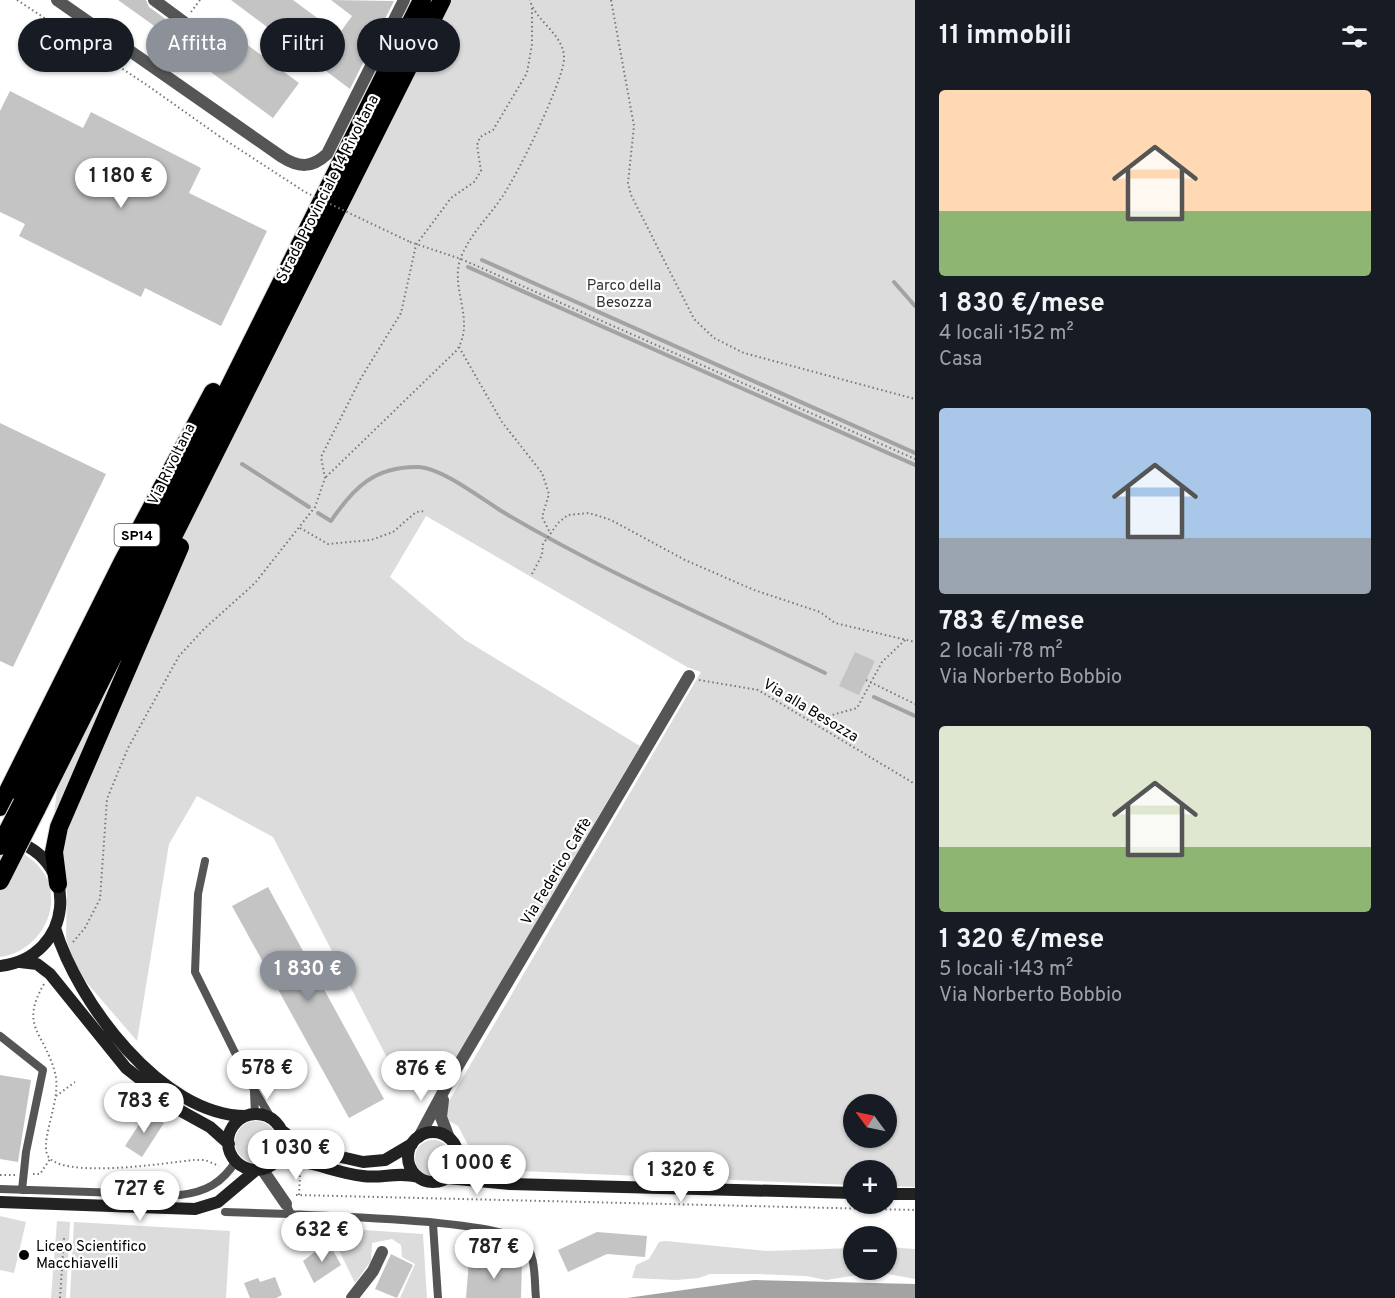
<!DOCTYPE html>
<html lang="it">
<meta charset="utf-8">
<style>
:root{--surface:#171b24;--page:#20242c;--text:#f1f3f6;--muted:#9ea1a6;--accent:#8c9099}
body{margin:0;font-family:Overpass,sans-serif;background:var(--page);color:var(--text);height:100vh;display:flex;flex-direction:column;font-size:22px;white-space:nowrap}
*{box-sizing:border-box;margin:0}
p{font-size:20px;color:var(--muted)}
.icon{flex:none;width:33px;height:33px;fill:none;stroke:currentColor;stroke-width:2;stroke-linecap:round;stroke-linejoin:round}
.map{position:relative;flex:1;overflow:hidden}
.sheet{display:flex;flex-direction:column;background:var(--surface);width:480px}
.sheet>*{flex:none}
.banner{position:absolute;left:18px;top:18px;width:570px;height:54px;display:flex;gap:12px}
.needle{width:39px;rotate:303deg}
.tools{position:absolute;left:843px;top:1094px;display:grid;gap:12px}
.tools a{display:grid;place-items:center;width:54px;height:54px;border-radius:50%;background:var(--surface);box-shadow:0 2px 4px #0004;font-size:30px}
.price{position:absolute;translate:-50% -51px;padding:0 14px;border-radius:21px;background:#fff;color:#222;font-size:20px;line-height:39px;filter:drop-shadow(0 2px 3px #0008)}
.price::after{content:'';position:absolute;left:50%;top:36px;width:18px;height:14px;margin-left:-9px;background:inherit;clip-path:polygon(0 0,100% 0,50% 100%)}
.price.on{background:var(--accent);color:#fff}
ul{padding:0;list-style:none}
li{display:grid;align-content:center;gap:12px;height:318px;padding:0 24px}
li span{display:grid;place-items:center;height:186px;border-radius:6px;color:#555}
li>.icon{margin-inline-start:auto}
span .icon{width:108px;height:108px;fill:#fffc;stroke-width:1}
li b{font-size:26px}
h2{display:flex;justify-content:space-between;align-items:center;height:72px;padding:0 24px;font-size:26px}
.chip{padding:0 21px;border-radius:27px;background:var(--surface);box-shadow:0 2px 4px #0004;font-size:21px;line-height:54px}
.chip.on{background:var(--accent);color:#fff}
main{display:flex;flex:1;min-height:0}
.map>svg:first-child{display:block}
.green{fill:#dcdcdc;fill-rule:evenodd}
.water{fill:#a3a3a3}
.lines{fill:none;stroke-linecap:round;stroke-linejoin:round}
.stream{stroke:#a3a3a3;stroke-width:4}
.building{fill:#c4c4c4}
.highway-casing{stroke:#dbdbdb;stroke-width:20}
.path{stroke:#777;stroke-width:2;stroke-dasharray:1.5 3;stroke-linecap:butt}
.lane{stroke:#555;stroke-width:8}
.street{stroke:#555;stroke-width:12}
.secondary{stroke:#222;stroke-width:12}
.highway{stroke:#000;stroke-width:18}
.highway-bridge-casing{stroke:#dbdbdb;stroke-width:20;stroke-linecap:butt}
.path-bridge{stroke:#777;stroke-width:2;stroke-dasharray:1.5 3;stroke-linecap:butt}
.highway-bridge{stroke:#000;stroke-width:18}
.poi-dot{fill:#000;stroke:#fff;stroke-width:2}
.labels{text-anchor:middle;stroke-width:4.5;stroke-linejoin:round;paint-order:stroke}
.shield{fill:#fff;stroke:#4c4c4c;stroke-width:1.5}
.shield-label{font-size:14px;font-weight:bold;fill:#000}
.street-label{font-size:15px;fill:#000;stroke:#fff}
.park-label{font-size:15px;fill:#333;stroke:#fff}
.poi-label{font-size:15px;fill:#000;stroke:#fff;text-anchor:start}
</style>
<main>
<div class="map">
<svg width="915" height="1298" viewBox="0 0 915 1298">
<rect width="100%" height="100%" fill="#fff"/>
<path class="green" d="M446,0H915V1187L887,1186L886,1170H854L853,1185L494,1170L478,1164L458,1126L449,1121L446,1112L449,1101L701,672L687,667L426,516L390,577L465,640L640,746L450,1068L432,1057L425,1067L399,1081L273,837L197,796L169,844L137,1041L87,983L73,961L66,938L67,893L53,822L57,791L65,767ZM854,1104H886V1137H854Z
M0,848C9,850 19,851 27,856C72,886 49,950 0,957Z
M235 1142a21 21 0 1 1 42 0a21 21 0 1 1-42 0Z
M415 1158a18 18 0 1 1 36 0a18 18 0 1 1-36 0Z
M0,1216L26,1222L14,1273L0,1270Z
M57,1221L70,1222L66,1298H51Z
M74,1222L230,1231L226,1298H70Z
M334,1228L423,1234L427,1298H400L415,1264L402,1257L401,1245L392,1239L372,1243L371,1261L355,1283L333,1238Z
M666,1241L767,1251L853,1248L854,1269H886L887,1247L915,1249V1279L877,1272L826,1280L806,1276L758,1274H710L699,1278L676,1280L632,1278L636,1265L649,1259L659,1242Z"/>
<path class="water" d="M754,1280L915,1284V1298H627Z"/>
<g class="lines">
<path class="stream" d="M482,260L915,453
M468,267L915,465
M894,282L915,306
M242,464L309,507
M318,513L331,521C354,487 375,466 419,467C442,468 483,500 503,512C606,573 717,621 825,673
M874,697L915,716"/>
</g>
<path class="building" d="M118,0H146L149,7L167,20L160,30Z
M231,0H293L339,34L352,16L331,0L394,1L350,89Z
M222,26L299,83L273,118L196,61Z
M10,91L83,128L91,112L201,168L189,193L267,231L221,326L145,288L141,297L19,236L25,224L0,212V111Z
M0,423L106,474L13,667L0,661Z
M855,652L875,661L859,695L839,686Z
M268,887L384,1099L349,1118L232,906Z
M0,1075L31,1080L18,1162L0,1159Z
M147,1112L164,1123L142,1157L125,1146Z
M597,1232L647,1236L645,1257L607,1254L568,1272L558,1250Z
M324,1245H330L341,1265L314,1283L303,1261Z
M391,1254L413,1265L397,1298L375,1289Z
M469,1261L522,1262L521,1298H466Z
M275,1277L282,1295L276,1298H250L244,1283L258,1278L260,1282Z"/>
<g class="lines">
<g class="highway-casing">
<path id="highway" d="M22,803L422,0
M0,807L122,563L213,392
M36,810L442,0
M58,884L54,852L59,827L180,547"/>
</g>
<path class="path" d="M17,0L144,83L219,136
M611,0L634,126L628,183L631,195L694,319L714,338L744,353L915,399
M191,12L200,0
M159,55L177,31
M410,242L461,259L915,459
M459,347L502,422L542,473L549,494L542,517L550,533
M326,477L457,350C476,320 449,288 461,257C471,233 488,218 502,197C517,176 563,82 564,59C565,35 535,21 530,0
M300,528L328,544L371,540L393,532L416,512L425,511
M532,574L542,555L543,544L558,523L568,515L589,513L611,520L685,560L754,590L820,612L835,623L915,642
M699,680L758,690L915,784
M866,680L915,704
M811,721L857,708L882,662L905,640
M73,942L85,928L100,899L107,799L128,748L179,656L204,629L255,583L315,507L325,478L321,457L361,378L401,313L416,245L451,198L474,182L481,171L477,145L480,137L493,130L527,73L532,44V6
M44,984C19,1027 44,1031 55,1073C62,1098 41,1137 47,1154C56,1181 172,1162 194,1160H205L219,1166
M56,1096L75,1082
M33,1174H40L50,1159
M0,1175H15
M296,1195L915,1210
M299,1195L300,1175
M60,1298L64,1238"/>
<path class="lane" d="M205,861L198,894L195,972L250,1083L272,1119
M0,1036L43,1070L26,1152L22,1190
M254,1092L255,1114
M0,1189L180,1195C206,1192 222,1183 236,1161
M286,1204L291,1214C333,1217 496,1220 522,1241C537,1253 534,1281 536,1298
M225,1212L291,1214
M433,1224L438,1298"/>
<path class="street" d="M57,0L282,157C299,168 312,168 327,154L404,0
M154,0L184,22
M443,1100L441,1117L449,1138
M419,1137L449,1081L689,676
M262,1169L286,1204
M352,1298L373,1271L382,1252"/>
<path class="secondary" d="M55,928C77,1001 161,1116 246,1116
M20,962L37,964L50,974L126,1068L181,1111L210,1127L229,1144
M0,966C73,958 83,861 12,840
M228 1142a28 28 0 1 1 56 0a28 28 0 1 1-56 0Z
M281,1130L306,1149L363,1162L385,1160L412,1144
M408 1157a25 25 0 1 1 50 0a25 25 0 1 1-50 0Z
M456,1149L471,1166L491,1179
M276,1161C305,1157 334,1173 363,1176C382,1179 398,1171 418,1177
M447,1178L510,1184L854,1193
M886,1194H915
M0,1202L195,1209L218,1202L256,1170"/>
<use href="#highway" class="highway"/>
<g class="highway-bridge-casing">
<path id="highway-bridge" d="M0,846L22,803
M0,881L36,810"/>
</g>
<path class="path-bridge" d="M219,136L305,192L410,242"/>
<use href="#highway-bridge" class="highway-bridge"/>
</g>
<circle class="poi-dot" cx="24" cy="1255" r="6"/>
<g class="labels">
<rect class="shield" x="114.5" y="524" width="45" height="22" rx="4.5"/>
<g class="shield-label">
<text x="137" y="540">SP14</text>
</g>
<g class="street-label">
<text transform="translate(327 188) rotate(-63)" y="5">Strada Provinciale 14 Rivoltana</text>
<text transform="translate(171 464) rotate(-64)" y="5">Via Rivoltana</text>
<text transform="translate(811 710) rotate(31)" y="5">Via alla Besozza</text>
<text transform="translate(556 871) rotate(-59)" y="5">Via Federico Caffè</text>
</g>
<g class="park-label">
<text x="624" y="290">Parco della<tspan x="624" dy="17">Besozza</tspan></text>
</g>
<g class="poi-label">
<text x="36" y="1251">Liceo Scientifico<tspan x="36" dy="17">Macchiavelli</tspan></text>
</g>
</g>
</svg>
<div class="tools">
<a><svg class="needle" viewBox="-14 -14 28 28"><path d="M0-13l5 13h-10z" fill="#e53935"/><path d="M0 13l5-13h-10z" fill="#9ea1a6"/></svg></a>
<a>+</a>
<a>−</a>
</div>
<b class="price" style="left:121px;top:209px">1 180 €</b>
<b class="price on" style="left:308px;top:1002px">1 830 €</b>
<b class="price" style="left:267px;top:1101px">578 €</b>
<b class="price" style="left:421px;top:1102px">876 €</b>
<b class="price" style="left:144px;top:1134px">783 €</b>
<b class="price" style="left:296px;top:1181px">1 030 €</b>
<b class="price" style="left:477px;top:1196px">1 000 €</b>
<b class="price" style="left:681px;top:1203px">1 320 €</b>
<b class="price" style="left:140px;top:1222px">727 €</b>
<b class="price" style="left:322px;top:1263px">632 €</b>
<b class="price" style="left:494px;top:1280px">787 €</b>
<div class="banner">
<a class="chip">Compra</a>
<a class="chip on">Affitta</a>
<a class="chip">Filtri</a>
<a class="chip">Nuovo</a>
</div>
</div>
<section class="sheet">
<h2>11 immobili<svg class="icon" aria-label="filters" viewBox="0 0 24 24"><path d="M4 7h16M4 17h16"/><circle cx="9" cy="7" r="2"/><circle cx="15" cy="17" r="2"/></svg></h2>
<ul>
<li><span style="background:linear-gradient(#ffd9b3 65%,#8fb573 0)"><svg class="icon" aria-label="home" viewBox="0 0 24 24"><path d="M3 11l9-7 9 7M6 9v11h12V9"/></svg></span><div><b>1 830 €/mese</b><p>4 locali · 152 m²</p><p>Casa</p></div></li>
<li><span style="background:linear-gradient(#a9c7e8 70%,#9aa5b1 0)"><svg class="icon" aria-label="home" viewBox="0 0 24 24"><path d="M3 11l9-7 9 7M6 9v11h12V9"/></svg></span><div><b>783 €/mese</b><p>2 locali · 78 m²</p><p>Via Norberto Bobbio</p></div></li>
<li><span style="background:linear-gradient(#dfe7d0 65%,#8fb573 0)"><svg class="icon" aria-label="home" viewBox="0 0 24 24"><path d="M3 11l9-7 9 7M6 9v11h12V9"/></svg></span><div><b>1 320 €/mese</b><p>5 locali · 143 m²</p><p>Via Norberto Bobbio</p></div></li>
</ul>
</section>
</main>
